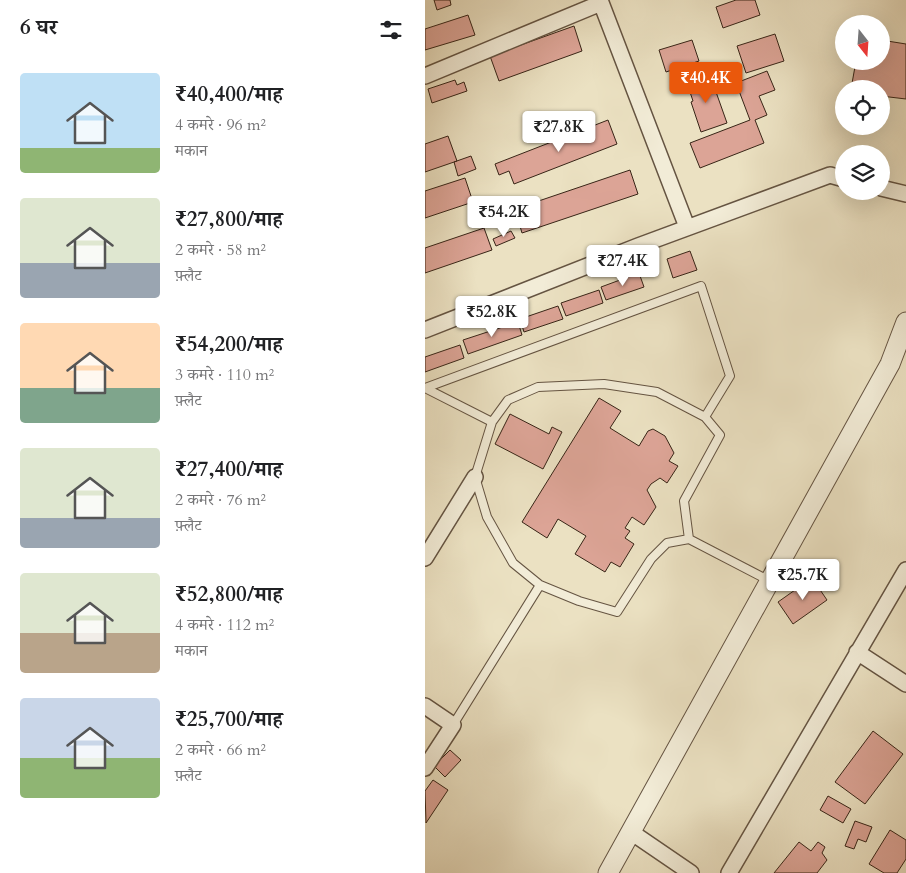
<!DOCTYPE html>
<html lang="hi">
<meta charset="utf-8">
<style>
:root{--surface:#fff;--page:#f6f6f6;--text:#202124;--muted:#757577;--accent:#ea580c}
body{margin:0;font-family:Cardo,"Noto Serif Devanagari",serif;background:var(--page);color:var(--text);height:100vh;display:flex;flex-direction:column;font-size:19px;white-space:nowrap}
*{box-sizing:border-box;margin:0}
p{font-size:16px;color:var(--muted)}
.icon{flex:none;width:28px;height:28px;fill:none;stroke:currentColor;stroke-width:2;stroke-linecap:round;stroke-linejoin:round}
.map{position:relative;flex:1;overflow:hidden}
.panel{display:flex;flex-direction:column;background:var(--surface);width:425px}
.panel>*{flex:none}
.needle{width:32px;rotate:163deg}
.fabs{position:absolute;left:410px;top:15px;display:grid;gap:10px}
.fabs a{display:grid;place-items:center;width:55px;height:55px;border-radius:50%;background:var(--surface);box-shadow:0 5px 20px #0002;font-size:25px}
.price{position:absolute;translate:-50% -42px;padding:0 11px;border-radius:5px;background:#fff;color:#222;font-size:16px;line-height:32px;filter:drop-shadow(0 1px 2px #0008)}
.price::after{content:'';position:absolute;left:50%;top:30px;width:15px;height:11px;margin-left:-8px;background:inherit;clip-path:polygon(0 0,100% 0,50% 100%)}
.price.active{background:var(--accent);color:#fff}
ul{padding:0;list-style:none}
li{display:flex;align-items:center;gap:15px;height:125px;padding:0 20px}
li span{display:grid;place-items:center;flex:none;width:140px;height:100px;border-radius:5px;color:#555}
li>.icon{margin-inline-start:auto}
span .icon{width:60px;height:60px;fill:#fffc;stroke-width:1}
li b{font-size:21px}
h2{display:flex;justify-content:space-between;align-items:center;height:60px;padding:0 20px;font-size:21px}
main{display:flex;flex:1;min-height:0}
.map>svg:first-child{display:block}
.building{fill:#dca496;stroke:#382517}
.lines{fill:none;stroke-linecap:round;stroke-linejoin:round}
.service-casing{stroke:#655442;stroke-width:10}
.minor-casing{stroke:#655442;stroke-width:18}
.tertiary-casing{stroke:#655442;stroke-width:21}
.service{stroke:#f2ecd7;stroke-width:8}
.minor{stroke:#f2ecd7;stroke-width:15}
.tertiary{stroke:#f2ecd7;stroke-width:19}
</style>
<main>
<section class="panel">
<h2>6 घर<svg class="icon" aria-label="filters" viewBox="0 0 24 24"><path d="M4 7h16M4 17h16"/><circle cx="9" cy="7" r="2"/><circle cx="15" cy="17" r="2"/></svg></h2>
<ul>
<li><span style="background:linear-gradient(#bfe0f5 75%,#8fb573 0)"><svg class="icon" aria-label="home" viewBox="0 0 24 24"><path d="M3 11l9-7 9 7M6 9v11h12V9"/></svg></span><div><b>₹40,400/माह</b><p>4 कमरे · 96 m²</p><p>मकान</p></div></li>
<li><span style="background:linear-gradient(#dfe7d0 65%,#9aa5b1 0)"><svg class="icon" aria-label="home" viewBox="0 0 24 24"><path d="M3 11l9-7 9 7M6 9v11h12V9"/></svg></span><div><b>₹27,800/माह</b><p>2 कमरे · 58 m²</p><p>फ़्लैट</p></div></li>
<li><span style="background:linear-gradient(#ffd9b3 65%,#7fa58c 0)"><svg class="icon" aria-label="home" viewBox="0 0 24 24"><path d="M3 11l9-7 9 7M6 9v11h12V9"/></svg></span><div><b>₹54,200/माह</b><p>3 कमरे · 110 m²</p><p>फ़्लैट</p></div></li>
<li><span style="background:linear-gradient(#dfe7d0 70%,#9aa5b1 0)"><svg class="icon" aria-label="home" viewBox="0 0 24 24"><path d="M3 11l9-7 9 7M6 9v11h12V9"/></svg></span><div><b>₹27,400/माह</b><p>2 कमरे · 76 m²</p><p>फ़्लैट</p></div></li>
<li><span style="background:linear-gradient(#dfe7d0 60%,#b9a48a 0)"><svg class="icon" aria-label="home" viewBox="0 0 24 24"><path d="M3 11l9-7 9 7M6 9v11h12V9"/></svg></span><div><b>₹52,800/माह</b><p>4 कमरे · 112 m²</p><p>मकान</p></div></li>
<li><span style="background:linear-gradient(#c9d6e8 60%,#8fb573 0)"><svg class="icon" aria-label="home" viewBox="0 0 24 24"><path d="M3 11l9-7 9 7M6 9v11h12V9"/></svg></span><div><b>₹25,700/माह</b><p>2 कमरे · 66 m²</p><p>फ़्लैट</p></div></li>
</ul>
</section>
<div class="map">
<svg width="481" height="873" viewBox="0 0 481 873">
<rect width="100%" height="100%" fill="#ebe1c2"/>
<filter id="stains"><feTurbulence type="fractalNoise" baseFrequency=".004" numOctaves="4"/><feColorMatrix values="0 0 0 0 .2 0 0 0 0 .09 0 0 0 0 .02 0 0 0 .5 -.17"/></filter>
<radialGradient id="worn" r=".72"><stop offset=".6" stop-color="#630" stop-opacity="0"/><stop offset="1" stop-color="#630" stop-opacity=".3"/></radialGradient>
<path class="building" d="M9,0H25L26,5L12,10Z
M311,0H330L335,15L298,28L291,7Z
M43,15L50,35L0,50V29Z
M149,26L157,51L74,81L65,56Z
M350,34L359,61L321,73L312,46Z
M267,40L274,61L241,72L234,50Z
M456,40L481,44V99L456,96V89H426L431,61H456Z
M342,71L350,90L334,96L342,115L330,120L339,143L275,168L265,143L325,120L311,83Z
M285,75L302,123L276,132L266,102L268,101L262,83Z
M30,80L32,85L39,82L42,91L7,103L3,89Z
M183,120L192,144L89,184L84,171L74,175L70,164Z
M23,136L32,161L0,172V144Z
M46,156L51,169L33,176L29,162Z
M205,170L213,194L97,233L90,209Z
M40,178L48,202L0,218V191Z
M59,228L67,250L0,273V248Z
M86,231L90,238L71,246L68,239Z
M265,251L272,270L248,278L242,259Z
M214,273L219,287L181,300L176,287Z
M174,290L178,303L141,316L136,303Z
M133,306L138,319L99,332L95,319Z
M93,322L97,335L43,354L38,340Z
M35,345L39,358L0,372V357Z
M174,398L196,411L185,428L214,446L223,431L228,429L240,436L249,453L244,461L253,466L242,483L235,478L226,484L222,490L231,507L219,525L207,517L200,528L205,531L200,538L209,544L195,567L186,562L180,572L150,554L161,536L133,519L122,538L97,522Z
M85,414L124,434L127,427L137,432L118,469L70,444Z
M387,578L402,600L368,624L353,602Z
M448,731L478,754L440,804L410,782Z
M25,750L36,760L20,777L9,766Z
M8,780L23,790L1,823L0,791Z
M403,796L426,809L418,823L395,810Z
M430,821L447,827L441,842L433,839L429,849L420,846Z
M465,830L481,840V859L472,873H459L444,864Z
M374,842L386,851L393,842L400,847L397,853L402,860L392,873H349Z"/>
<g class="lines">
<g class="service-casing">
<path id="service" d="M67,422L0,388L276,286L305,376L280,417
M264,539L259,501L295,435L280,417L232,392L179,384L113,387L83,400L67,422L50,477L62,517L88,563L115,585L154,601L192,612L226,559L242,543L264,539L345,581
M28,725L115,585"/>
</g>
<g class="minor-casing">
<path id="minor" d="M175,0L262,227
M0,76L176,3
M456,188L481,194
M0,330L213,246L405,175L419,179
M0,558L50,477
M432,652L481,684
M0,706L28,725L0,768
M206,832L266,873
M304,873L481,570"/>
</g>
<g class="tertiary-casing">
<path id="tertiary" d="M183,873L465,364L481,322"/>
</g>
<use href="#service" class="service"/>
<use href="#minor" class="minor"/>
<use href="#tertiary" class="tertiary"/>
</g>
<rect width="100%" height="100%" filter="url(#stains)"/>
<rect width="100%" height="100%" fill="url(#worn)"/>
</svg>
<div class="fabs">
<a><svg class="needle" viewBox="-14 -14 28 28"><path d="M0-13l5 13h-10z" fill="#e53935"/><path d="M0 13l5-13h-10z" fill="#757577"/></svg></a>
<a><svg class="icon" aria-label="locate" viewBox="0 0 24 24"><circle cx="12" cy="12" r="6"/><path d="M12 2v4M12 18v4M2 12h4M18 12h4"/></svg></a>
<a><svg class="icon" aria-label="layers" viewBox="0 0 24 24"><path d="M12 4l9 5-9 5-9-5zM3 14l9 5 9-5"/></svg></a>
</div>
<b class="price active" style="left:281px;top:104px">₹40.4K</b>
<b class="price" style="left:134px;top:153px">₹27.8K</b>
<b class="price" style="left:79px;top:238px">₹54.2K</b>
<b class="price" style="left:198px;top:287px">₹27.4K</b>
<b class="price" style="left:67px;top:338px">₹52.8K</b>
<b class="price" style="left:378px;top:601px">₹25.7K</b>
</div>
</main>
